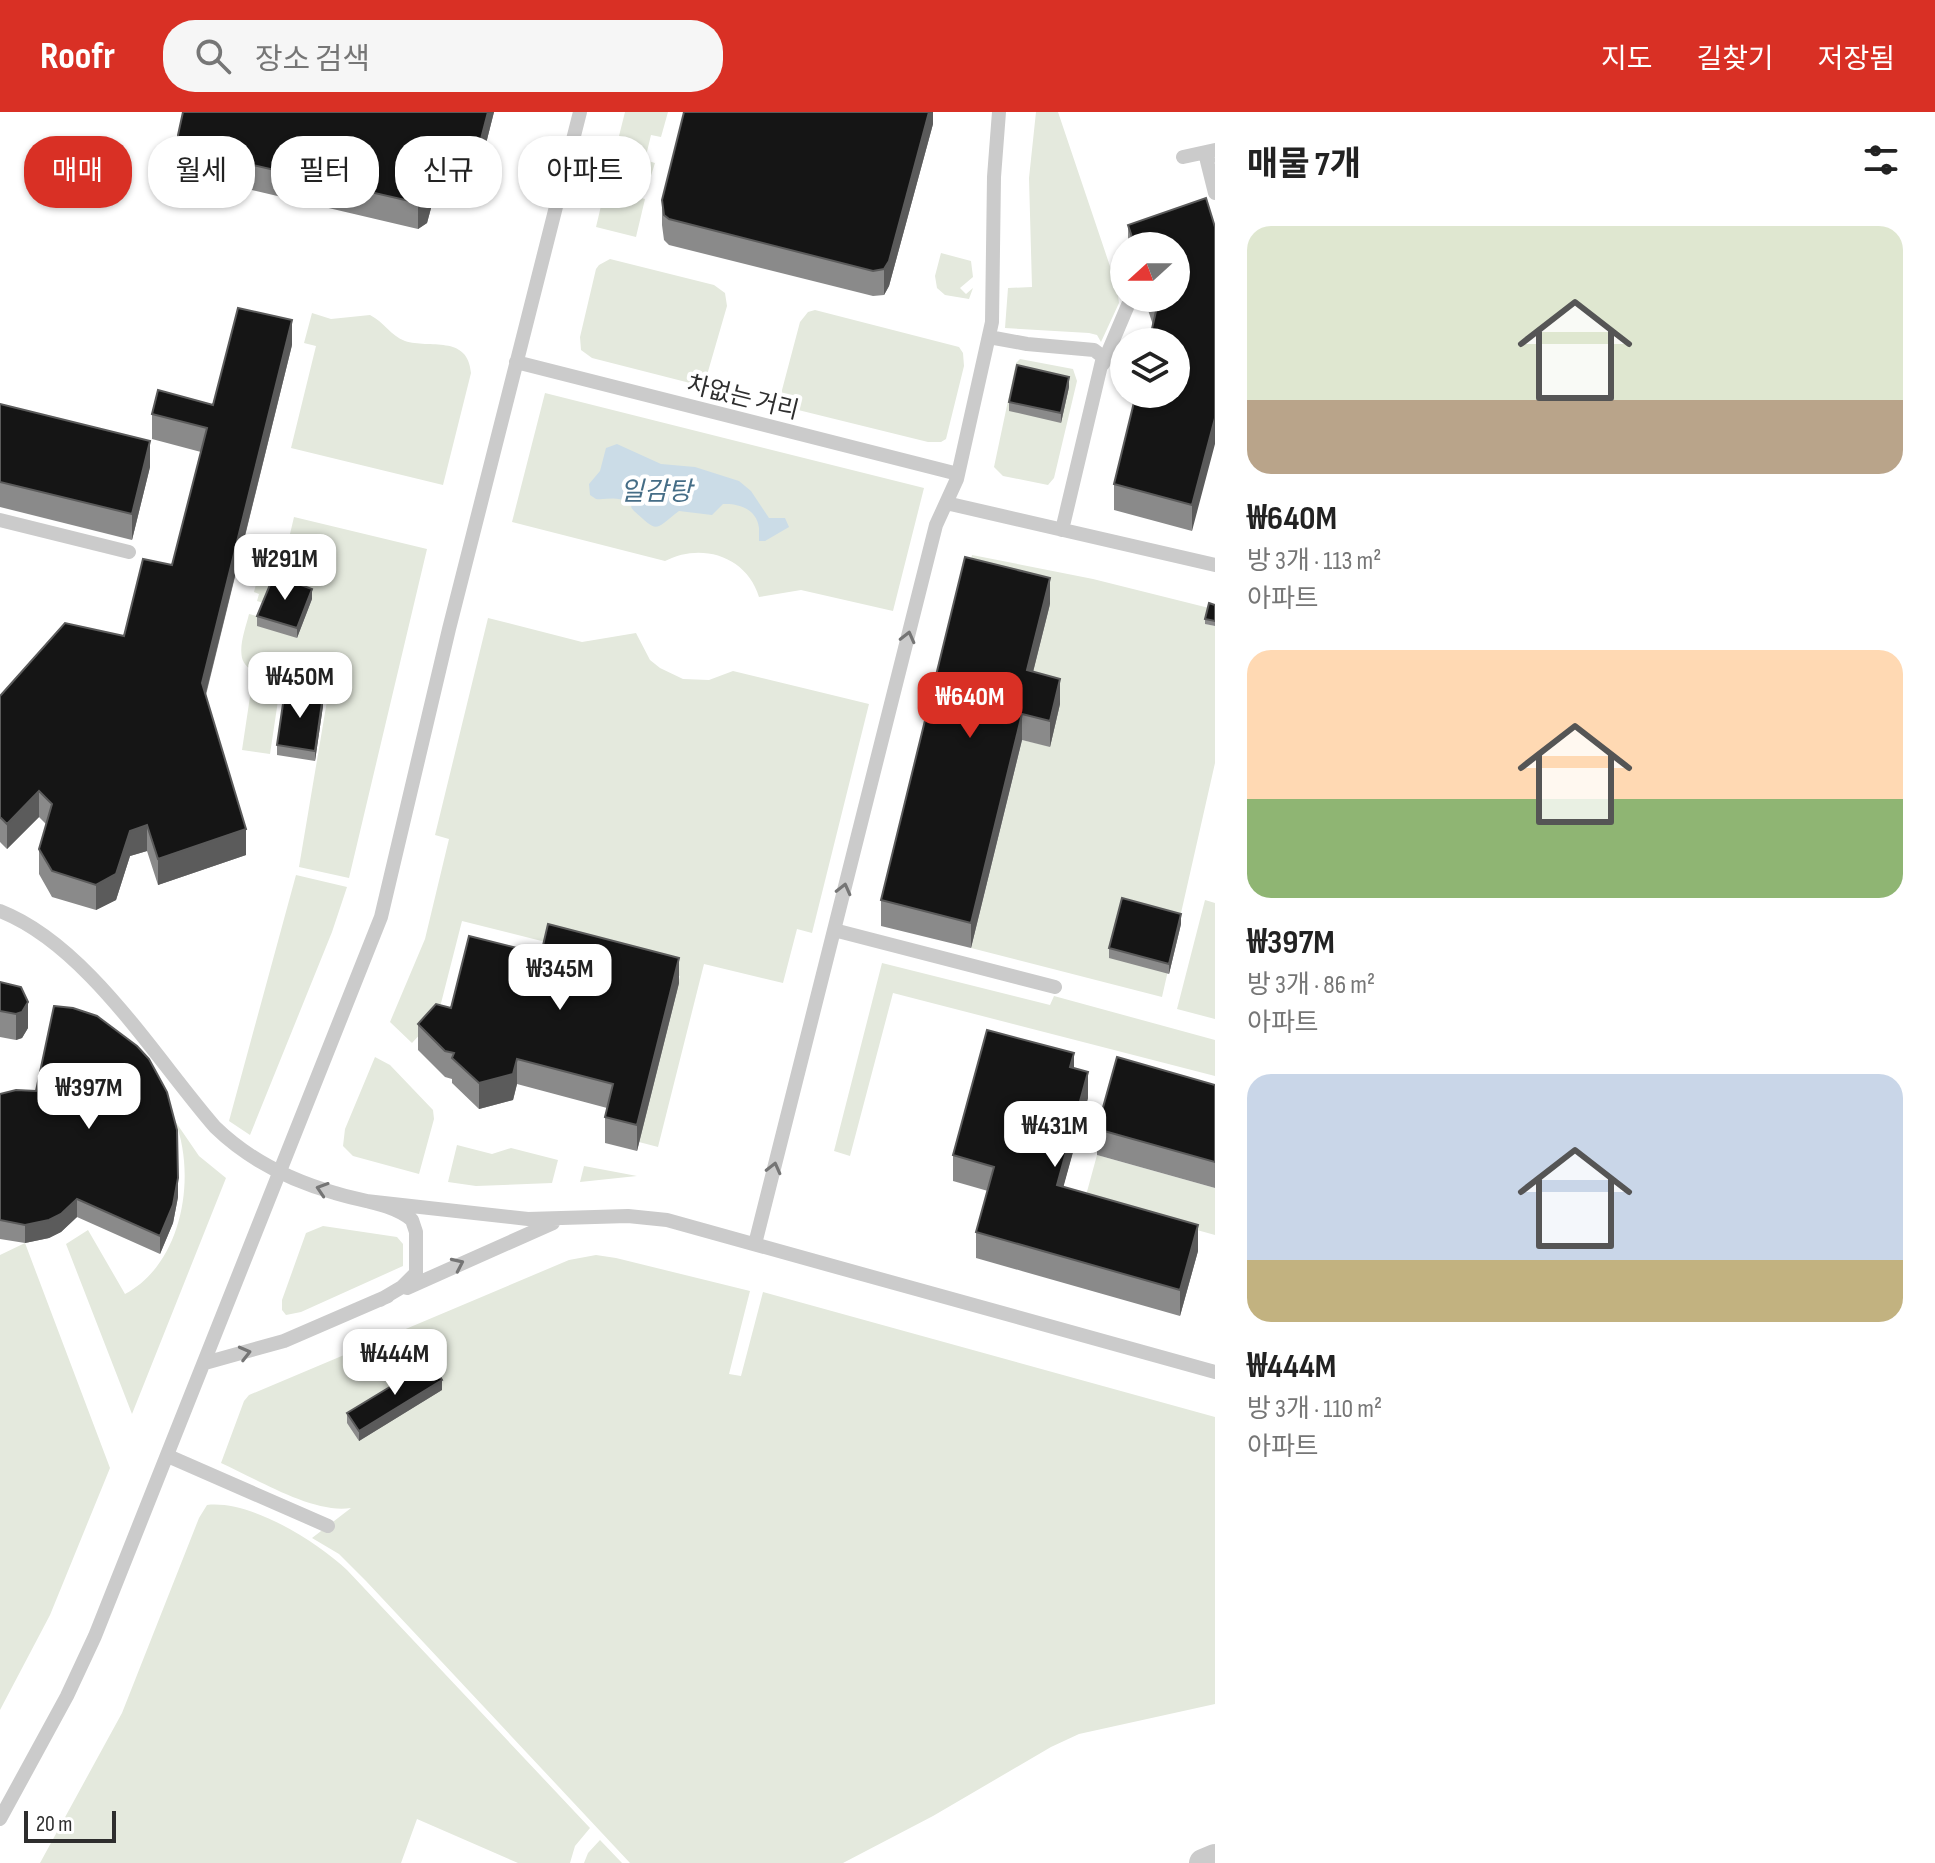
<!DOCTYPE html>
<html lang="ko">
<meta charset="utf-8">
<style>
:root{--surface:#fff;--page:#f6f6f6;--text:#222;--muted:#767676;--accent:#d93025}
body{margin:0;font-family:"Sofia Sans Condensed","Noto Sans KR",sans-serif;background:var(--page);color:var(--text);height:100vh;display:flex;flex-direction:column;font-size:30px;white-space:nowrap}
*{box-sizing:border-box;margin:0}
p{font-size:26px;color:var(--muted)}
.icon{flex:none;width:44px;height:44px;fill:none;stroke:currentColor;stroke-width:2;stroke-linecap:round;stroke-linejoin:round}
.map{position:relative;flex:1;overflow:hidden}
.details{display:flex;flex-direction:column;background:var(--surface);width:720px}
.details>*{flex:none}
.hud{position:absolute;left:24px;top:24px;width:760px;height:72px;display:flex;gap:16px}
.needle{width:52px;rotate:249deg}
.tools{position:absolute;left:1110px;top:120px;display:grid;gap:16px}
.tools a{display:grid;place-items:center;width:80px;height:80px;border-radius:50%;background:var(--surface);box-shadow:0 2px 6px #0004;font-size:40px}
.scale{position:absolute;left:24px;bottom:20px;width:92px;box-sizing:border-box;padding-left:8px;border:4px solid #2e2e2e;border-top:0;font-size:22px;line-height:28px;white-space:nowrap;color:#2e2e2e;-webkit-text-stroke:6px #fff;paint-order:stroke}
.price{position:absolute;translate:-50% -68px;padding:0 18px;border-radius:16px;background:#fff;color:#222;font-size:26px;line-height:52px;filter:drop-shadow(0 2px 4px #0008)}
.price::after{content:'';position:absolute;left:50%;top:48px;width:24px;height:18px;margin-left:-12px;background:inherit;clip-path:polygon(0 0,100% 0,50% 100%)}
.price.on{background:var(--accent);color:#fff}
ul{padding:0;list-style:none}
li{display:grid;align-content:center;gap:16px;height:424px;padding:0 32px}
li span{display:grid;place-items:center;height:248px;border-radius:24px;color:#555}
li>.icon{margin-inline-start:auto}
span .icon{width:144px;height:144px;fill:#fffc;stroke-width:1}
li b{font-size:34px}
h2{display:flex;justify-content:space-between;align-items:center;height:96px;padding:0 32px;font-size:34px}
.chip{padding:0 28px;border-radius:32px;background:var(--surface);box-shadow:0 2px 6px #0004;font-size:28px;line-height:72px}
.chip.on{background:var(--accent);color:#fff}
header{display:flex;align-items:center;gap:48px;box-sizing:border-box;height:112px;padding:0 40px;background:var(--accent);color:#fff}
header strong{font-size:38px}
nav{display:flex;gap:44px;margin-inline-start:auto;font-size:28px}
.search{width:560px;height:72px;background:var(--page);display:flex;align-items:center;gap:20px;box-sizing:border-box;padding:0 28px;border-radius:32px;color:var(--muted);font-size:30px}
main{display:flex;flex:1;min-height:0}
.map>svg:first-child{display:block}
.green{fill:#e4e9dd}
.water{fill:#cbdce7}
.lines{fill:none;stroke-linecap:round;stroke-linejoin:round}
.lane{stroke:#cbcbcb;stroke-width:14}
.street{stroke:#cbcbcb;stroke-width:28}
.wall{fill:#8a8a8a}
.shaded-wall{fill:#5b5b5b}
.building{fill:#151515;stroke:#5b5b5b;stroke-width:2}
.oneway{stroke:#757575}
.labels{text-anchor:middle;stroke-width:8;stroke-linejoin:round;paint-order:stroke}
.street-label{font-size:24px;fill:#2e2e2e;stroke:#fff}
.water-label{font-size:26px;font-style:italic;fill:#456d86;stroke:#fff}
</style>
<header>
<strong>Roofr</strong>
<div class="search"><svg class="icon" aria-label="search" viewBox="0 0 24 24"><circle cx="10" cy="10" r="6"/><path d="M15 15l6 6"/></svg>장소 검색</div>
<nav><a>지도</a><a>길찾기</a><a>저장됨</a></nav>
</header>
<main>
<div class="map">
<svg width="1215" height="1751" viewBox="0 0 1215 1751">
<rect width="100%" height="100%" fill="#fff"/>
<path class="green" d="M625,0H668L661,25L651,23L645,48L655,51L649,70L610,60Z
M1036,0H1058L1117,175L1119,191L1101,230L1097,223L1089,221L1005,216L1008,176L1032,175L1029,66Z
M605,77L645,87L636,125L596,115Z
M941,141L971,149L973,165L960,176L966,182L973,176L969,187L945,183L937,176L935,164Z
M610,147L714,173L725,181L727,194L707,263L701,271H690L592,246L581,238L580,225L596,157L599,153Z
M815,198L959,235L963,241L964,254L946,327L941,330H928L786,295L782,291V278L800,210L808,200Z
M312,201L331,207L370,203C384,210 391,224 405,229C429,237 468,222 471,261L443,373L291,336L316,234L304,231Z
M1020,247L1073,257L1077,269L1054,366L1048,373L1003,364L994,355L1016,251Z
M545,281L924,376L893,499L801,478L759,485C747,444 701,430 665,449L512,410Z
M294,405L427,437L349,766L299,755L329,577C307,573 249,571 242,546C239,532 246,515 249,502L261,505L297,526L312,487L267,492L257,489L259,482L254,480L266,433L286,439Z
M972,443L1093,467L1209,496L1206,512L1215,514V651L1162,885L971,836L1022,628L1049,634L1027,584L965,471Z
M488,506L582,530L636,521L650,548L660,556L683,567L709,568L733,559L869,592L812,821L797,817L783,871L704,852L658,1035L639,1030L680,864L462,809L438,903L412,931L390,910L425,827L449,727L435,723Z
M251,578L279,582L270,642L242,638Z
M296,763L347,775L332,820L250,1023L229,1009Z
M1205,788L1215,791V907L1177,897Z
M882,851L1050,893L1054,884L1215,928V964L893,881L850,1044L834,1039Z
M375,945L390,953L433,998L434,1007L419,1062L353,1044L343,1034L345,1017Z
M175,1009L199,1044L226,1066L132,1302L66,1132L88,1118L125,1182C182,1152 197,1065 175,1009Z
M457,1033L492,1042L511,1036L558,1048L552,1071L476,1074L448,1070Z
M1097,1043L1215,1076V1123L1085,1087Z
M584,1054L637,1064L580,1070Z
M323,1114L397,1125L403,1132V1154L301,1200L286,1203L282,1198V1188L306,1121Z
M25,1131L110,1356L50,1503L0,1598V1143Z
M596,1143L616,1146L750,1179L729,1262L741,1264L763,1180L1215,1305V1592L1079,1622L1051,1635L933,1704L843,1751H630L366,1469L339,1442L312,1426L351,1396C312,1402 257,1367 221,1351L244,1289L249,1283L569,1148Z
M207,1393C251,1388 316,1429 347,1458L590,1716L575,1734L570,1751H518L417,1707L401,1751H40L122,1601L199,1406Z
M600,1728L622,1751H584L588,1741Z"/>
<path class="water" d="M617,332L661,352L695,355L739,369L751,379L769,406H785L789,415L765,429H759C759,425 759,420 759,416C757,397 738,391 723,392L712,403L679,399C653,419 659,421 634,399C628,393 635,394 627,390C617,384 606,388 596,387L590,383L589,372L600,359L606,336Z"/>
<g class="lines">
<path class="lane" d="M1215,39L1207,49L1215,81
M1183,45L1215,38
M989,225L1027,232L1094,238L1103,245L1062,418
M516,250L958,362
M1103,252L1131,186
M946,391L1215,453
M0,408L129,440
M0,799C87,833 155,946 215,1015C249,1048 289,1068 335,1081C360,1089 391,1091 412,1108L416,1120V1161L402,1175L380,1188
M834,818L1055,875
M366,1089L528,1107L628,1104L667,1108L1215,1260
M755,1132L936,413L957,367L992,210L994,65L999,0
M407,1176L553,1111
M205,1251L284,1229L388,1184
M168,1344L328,1414
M0,1707L67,1584L95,1524L381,805L449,517L580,0"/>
<path class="street" d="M1203,1751L1215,1746"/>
</g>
<path class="wall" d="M183,0H494L475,75L468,81L437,74L427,111L418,117L183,62L179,57L178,48V23Z
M933,0V12L889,174L884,183L873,184L669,133L664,128L662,113V88Z
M1128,113L1215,115L1192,419L1114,398V372L1153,213L1144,186H1176V134H1128Z
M292,233L206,583L246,743L158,773L147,739L130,744L116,788L96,798L52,785L39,762V737L46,712L39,705L7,737L0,730V584L124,524L172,453L201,340L152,327V302L213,293Z
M1069,275L1061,311L1009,299V290Z
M0,292L150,355L132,428L0,395Z
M312,487L297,526L257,514V504Z
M1050,492L1033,560L1060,592L1050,635L1022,628L971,836L881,814V788Z
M1215,493V514L1205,512V507Z
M323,594L315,649L277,643V633Z
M1181,812L1169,862L1109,846V836Z
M541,842L679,871L637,1039L605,1031V1005L607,996L517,972L513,988L479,997L452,971V967L445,965L418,938V912L451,896Z
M0,870L28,916L22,926L16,928L0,925Z
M1074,956L1088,986L1063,1075L1198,1139L1180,1204L976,1146V1120L988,1079L953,1069V1043Z
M1215,973V1076L1097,1043V1017Z
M0,982L178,1085L173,1111L160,1142L77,1105L61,1120L49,1126L25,1131L0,1127Z
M442,1278L359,1329L347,1311V1301Z"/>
<path class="shaded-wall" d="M488,0H494L475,75L468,81V56Z
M929,0H933V12L889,174L884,183V157Z
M437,48V74L427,111L418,117V91Z
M292,208V233L202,597V571Z
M1069,265V275L1061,311V301Z
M1215,306V332L1192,419V393Z
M150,329V355L132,428V402Z
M1050,466V492L1027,584V558Z
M312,477V487L297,526V516Z
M1060,567V592L1050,635V609Z
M323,584V594L315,649V639Z
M1022,602V628L971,836V811Z
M39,679V705L7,737V712Z
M147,713V739L130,744L116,788L96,798V773L130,719Z
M246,717V743L158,773V747Z
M1181,802V812L1169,862V852Z
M679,846V871L637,1039V1013Z
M28,890V916L22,926L16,928V902Z
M1074,941V967L1070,955Z
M517,947V972L513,988L479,997V971Z
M1088,960V986L1057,1098V1073Z
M178,1066V1085L173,1111L160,1142V1124Z
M77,1087V1105L61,1120L49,1126L25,1131V1113Z
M1198,1113V1139L1180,1204V1178Z
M442,1268V1278L359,1329V1319Z"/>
<path class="building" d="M183,0H488L475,50L468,56L437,48L427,86L418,91L183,37L179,31L178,23Z
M684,0H929L889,149L884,157L873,159L669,107L664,103L662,88Z
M1206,86L1215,115V306L1192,393L1114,372L1136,282H1176V230H1149L1156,199L1152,186H1176V134H1135L1128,113Z
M238,196L292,208L202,571L246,717L158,747L147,713L130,719L116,762L96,773L52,759L39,737L52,692L39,679L7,712L0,705V584L65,511L124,524L143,447L172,453L207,316L152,302L158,278L213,293Z
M1017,253L1069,265L1061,301L1009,290Z
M0,292L150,329L132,402L0,370Z
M965,445L1050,466L1027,558L1060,567L1050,609L1022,602L971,811L881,788Z
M274,463L312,477L297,516L257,504Z
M1209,491L1215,493V509L1205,507Z
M285,578L323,584L315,639L277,633Z
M1122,786L1181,802L1169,852L1109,836Z
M548,812L679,846L637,1013L605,1005L613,972L517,947L513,962L479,971L452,946L454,941L445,939L418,912L436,892L451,896L469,824L541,842Z
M0,870L21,875L28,890L22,900L16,902L0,899Z
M54,894L73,896L97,904L137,934L149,947L167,980L177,1018L178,1066L173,1093L160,1124L77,1087L61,1102L49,1108L25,1113L0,1108V982L16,978L36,979Z
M987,918L1074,941L1070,955L1088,960L1057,1073L1198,1113L1180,1178L976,1120L994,1055L953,1043Z
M1117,945L1215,973V1050L1097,1017Z
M431,1250L442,1268L359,1319L347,1301Z"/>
<defs><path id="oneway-chevron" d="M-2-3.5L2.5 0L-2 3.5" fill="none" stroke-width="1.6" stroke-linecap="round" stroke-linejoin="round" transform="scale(2)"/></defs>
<g class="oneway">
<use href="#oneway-chevron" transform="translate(908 525) rotate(-76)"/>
<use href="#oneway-chevron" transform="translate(844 777) rotate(-76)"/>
<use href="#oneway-chevron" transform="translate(774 1056) rotate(-76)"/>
<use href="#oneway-chevron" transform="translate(322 1077) rotate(-162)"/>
<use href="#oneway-chevron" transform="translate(458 1152) rotate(-25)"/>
<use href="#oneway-chevron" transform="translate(245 1241) rotate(-14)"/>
</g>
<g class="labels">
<g class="street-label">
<text transform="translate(743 285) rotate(14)" y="8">차없는 거리</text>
</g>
<g class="water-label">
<text x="656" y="388">일감탕</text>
</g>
</g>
</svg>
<div class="tools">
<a><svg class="needle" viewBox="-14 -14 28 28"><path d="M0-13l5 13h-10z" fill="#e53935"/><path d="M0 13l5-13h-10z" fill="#767676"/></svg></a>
<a><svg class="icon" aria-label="layers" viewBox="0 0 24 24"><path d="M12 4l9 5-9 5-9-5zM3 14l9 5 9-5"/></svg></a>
</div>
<div class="scale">20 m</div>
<b class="price" style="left:285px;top:490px">₩291M</b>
<b class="price" style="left:300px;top:608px">₩450M</b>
<b class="price on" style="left:970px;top:628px">₩640M</b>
<b class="price" style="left:560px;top:900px">₩345M</b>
<b class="price" style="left:89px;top:1019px">₩397M</b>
<b class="price" style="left:1055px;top:1057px">₩431M</b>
<b class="price" style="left:395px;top:1285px">₩444M</b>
<div class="hud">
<a class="chip on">매매</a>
<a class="chip">월세</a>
<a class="chip">필터</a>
<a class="chip">신규</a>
<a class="chip">아파트</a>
</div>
</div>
<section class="details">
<h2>매물 7개<svg class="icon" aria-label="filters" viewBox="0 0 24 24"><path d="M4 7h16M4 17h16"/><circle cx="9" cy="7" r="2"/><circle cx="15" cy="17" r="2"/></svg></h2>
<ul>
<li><span style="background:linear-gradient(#dfe7d0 70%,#b9a48a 0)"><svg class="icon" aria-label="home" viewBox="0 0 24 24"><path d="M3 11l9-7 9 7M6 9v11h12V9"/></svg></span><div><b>₩640M</b><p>방 3개 · 113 m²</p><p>아파트</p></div></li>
<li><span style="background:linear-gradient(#ffd9b3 60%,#8fb573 0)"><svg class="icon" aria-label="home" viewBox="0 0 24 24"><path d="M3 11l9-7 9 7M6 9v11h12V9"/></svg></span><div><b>₩397M</b><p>방 3개 · 86 m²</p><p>아파트</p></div></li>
<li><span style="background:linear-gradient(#c9d6e8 75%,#c2b280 0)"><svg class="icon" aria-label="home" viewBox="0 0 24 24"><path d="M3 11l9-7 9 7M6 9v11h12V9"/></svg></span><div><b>₩444M</b><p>방 3개 · 110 m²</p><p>아파트</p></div></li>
</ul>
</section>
</main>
